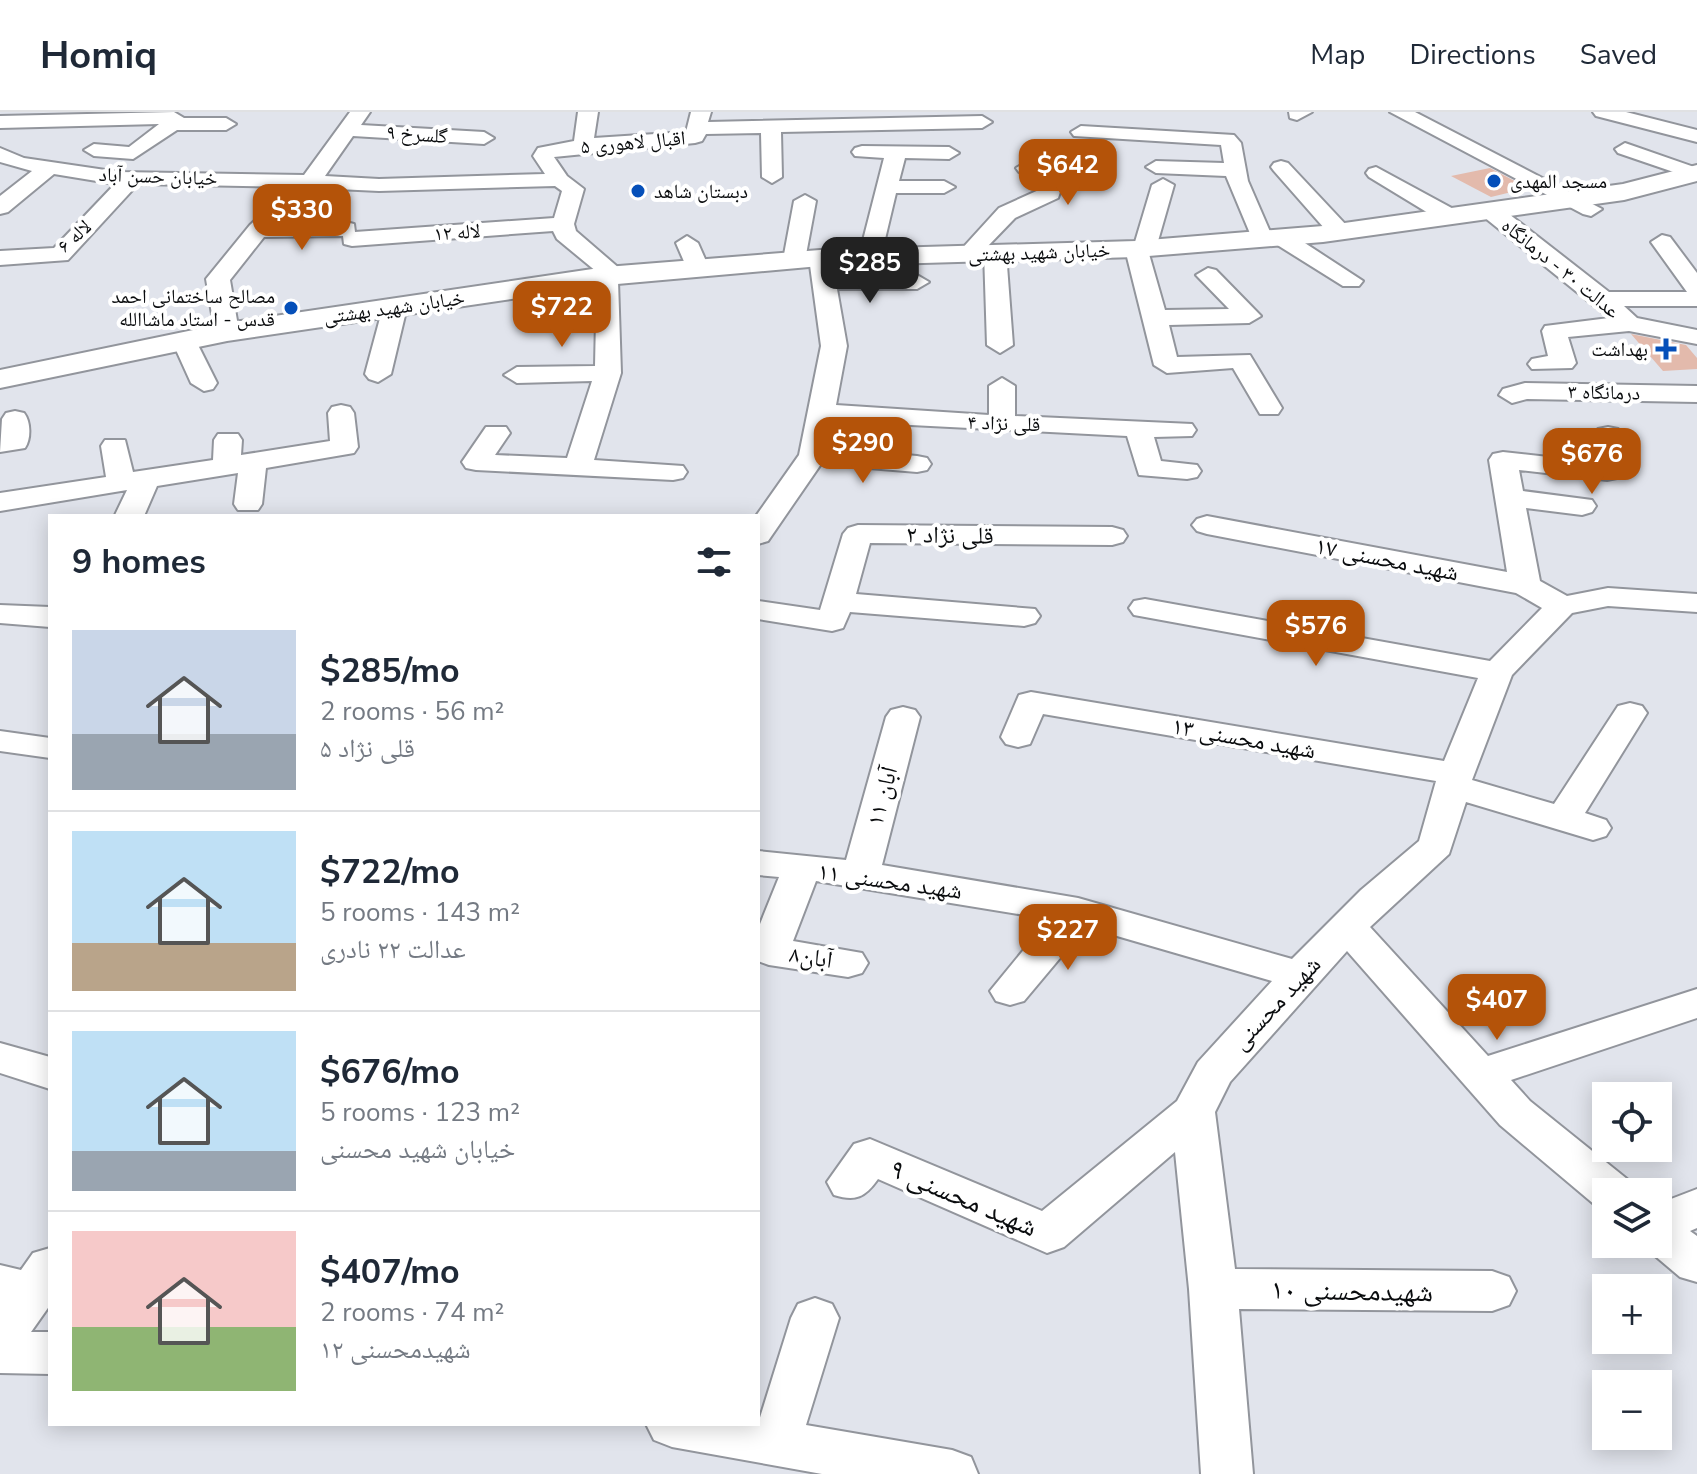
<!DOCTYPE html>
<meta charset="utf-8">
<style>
:root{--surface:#fff;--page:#f6f6f7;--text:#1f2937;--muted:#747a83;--line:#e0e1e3;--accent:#b45309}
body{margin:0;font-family:"Nunito Sans","Noto Naskh Arabic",sans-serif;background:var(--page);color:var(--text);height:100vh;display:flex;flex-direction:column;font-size:30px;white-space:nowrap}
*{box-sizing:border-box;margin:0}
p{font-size:26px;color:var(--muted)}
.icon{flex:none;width:44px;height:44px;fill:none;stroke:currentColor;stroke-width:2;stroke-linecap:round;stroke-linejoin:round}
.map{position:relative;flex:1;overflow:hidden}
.drawer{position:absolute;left:48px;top:402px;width:712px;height:912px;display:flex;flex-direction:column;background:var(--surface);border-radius:0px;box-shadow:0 4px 20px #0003}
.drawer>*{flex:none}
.fabs{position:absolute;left:1592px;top:970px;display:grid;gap:16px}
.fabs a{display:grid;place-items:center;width:80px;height:80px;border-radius:0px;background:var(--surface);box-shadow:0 4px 20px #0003;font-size:40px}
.price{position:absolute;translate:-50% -68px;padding:0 18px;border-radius:16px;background:var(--accent);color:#fff;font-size:26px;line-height:52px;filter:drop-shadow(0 2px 4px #0008)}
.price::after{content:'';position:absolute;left:50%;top:48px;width:24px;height:18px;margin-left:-12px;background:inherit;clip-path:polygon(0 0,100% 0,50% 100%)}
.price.selected{background:#222;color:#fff}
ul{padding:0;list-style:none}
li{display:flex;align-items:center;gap:24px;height:200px;padding:0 24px}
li+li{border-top:2px solid var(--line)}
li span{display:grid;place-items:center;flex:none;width:224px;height:160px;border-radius:0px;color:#555}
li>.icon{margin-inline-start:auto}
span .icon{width:96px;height:96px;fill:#fffc;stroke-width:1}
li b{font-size:34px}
h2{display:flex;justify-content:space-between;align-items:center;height:96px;padding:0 24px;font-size:34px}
header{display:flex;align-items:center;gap:48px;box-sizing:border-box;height:112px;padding:0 40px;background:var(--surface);border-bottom:2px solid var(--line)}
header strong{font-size:38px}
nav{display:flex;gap:44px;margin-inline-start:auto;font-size:28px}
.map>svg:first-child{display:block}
.building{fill:#e3baac}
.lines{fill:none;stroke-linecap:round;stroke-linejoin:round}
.minor-casing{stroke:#92959c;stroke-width:4}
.major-casing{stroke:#92959c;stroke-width:4}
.minor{fill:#fff;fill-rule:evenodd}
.major{fill:#fff;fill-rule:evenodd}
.poi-dot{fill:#054fb9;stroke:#fff;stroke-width:3}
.labels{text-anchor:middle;stroke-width:8;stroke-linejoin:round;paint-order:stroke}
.far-street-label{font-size:20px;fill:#0a0c0e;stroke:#fff}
.far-poi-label{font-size:20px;fill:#0a0c0e;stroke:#fff;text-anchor:start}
.street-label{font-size:24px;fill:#0a0c0e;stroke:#fff}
.near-street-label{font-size:28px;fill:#0a0c0e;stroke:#fff}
</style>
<header>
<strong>Homiq</strong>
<nav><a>Map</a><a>Directions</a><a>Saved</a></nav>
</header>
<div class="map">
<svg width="1697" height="1362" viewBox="0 0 1697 1362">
<rect width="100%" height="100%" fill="#e1e4ec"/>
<path class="building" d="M1490,56L1528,76L1491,85L1451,64Z
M1631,222L1686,233L1697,246V257L1663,259Z"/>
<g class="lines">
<g class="minor-casing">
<path id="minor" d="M174,0L184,6H226L236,12L226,18H177L133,47L94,44L84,38L94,32L129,35L159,12L0,16V4Z
M350,0H370L361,13L484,20L494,26L484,32L353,24L325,64L379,67L545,62L533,44L538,36L574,29L578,0H598L594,26L686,20L691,0H711L708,10L982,4L992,10L982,16L781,20L782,65L772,71L762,65L761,21L706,22L702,29L695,31L554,45L567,64L584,77L574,112L576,119L627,163L618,169L621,261L594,348L683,354L687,360L683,366L673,368L476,358L466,356L462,350L486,315H506L510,321L495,343L567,346L592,269L517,271L504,263L517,255L595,254L597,160L557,127L553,119L352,134L344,132L343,124L264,125L230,168L239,220L227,227L215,220L206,167L250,113L292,75L138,72L68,148L0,153V139L54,136L115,72L54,62L8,100L0,102V84L32,59L0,50V36L24,46L119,60L304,63ZM555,74L562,79L554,106L355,120L354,112L346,110L278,111L316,76L379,79Z
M1289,0H1312L1297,8L1290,6Z
M1390,0H1415L1602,97L1591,104L1583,102Z
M1593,0H1626L1697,18V30L1596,4Z
M1081,14L1234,23L1241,31L1248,69L1271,122L1288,120L1363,169L1359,174H1343L1271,129L1262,133L1254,131L1226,64L1156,61L1146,55L1156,49L1224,51L1221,33L1074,24L1071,20Z
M1625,31L1697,56V68L1618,41L1615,37Z
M862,34L949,35L959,41L949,47L905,46L899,69H944L955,75L944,81H896L881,144L870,151L859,144L884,46L855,44L852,40L855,36Z
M1281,49L1288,51L1348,115L1351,120L1348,125H1332L1274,59L1271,55L1274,51Z
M1026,50L1057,53L1067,59L1058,86L1015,106L987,135H1003L1006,140L1013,233L1000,241L987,233L984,140L987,136L977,146L969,148L958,141L999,96L1041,77L1045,64L1019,60L1016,56Z
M1376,55L1459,100L1462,105L1451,112L1443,110L1369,65L1366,61L1369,57Z
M1163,67L1174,73L1156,136L1149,142L1165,198L1229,197L1196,163L1208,156L1216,158L1261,204L1249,211L1169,213L1177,245L1250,243L1282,296L1278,302H1260L1233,256L1167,261L1154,253L1125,137L1135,130L1152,73Z
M805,83L816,89L805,148L794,155L783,148L794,89Z
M1492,93L1500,95L1609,180H1687L1651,130L1662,123L1670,125L1697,161V194H1624L1637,206L1697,218V232L1629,219L1568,225L1576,251L1572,256L1532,257L1528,252L1532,247L1548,244L1542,219L1545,214L1609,206L1484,105L1481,100L1484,95Z
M687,124L698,131L709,156L705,161H689L676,131Z
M820,139L831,146L834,163H917L929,170L917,177H837L847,234L836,293L989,303V274L1002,266L1015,274V304L1192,312L1196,318L1192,324L1154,325L1161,349L1197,353L1201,359L1197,365L1187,367L1139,363L1127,324L833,309L828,336L917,344L927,346L931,352L927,358L917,360L821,352L768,429L758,432L756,404L799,343L821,234L809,146Z
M395,188L407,195L391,262L378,270L369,267L365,262L383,195Z
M184,222L196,229L217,271L213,277L204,279L191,271L172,229Z
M1525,271L1697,274V290L1527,287L1512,291L1499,283L1503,277Z
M341,293L350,295L354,301L358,335L354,341L266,356L262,392L258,398H238L234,392L238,361L157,374L144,404L115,403L127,378L0,399V381L106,365L101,334L105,328H125L133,360L213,348L214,328L218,322H238L242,328L241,343L330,329L328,301L332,295Z
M15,299L24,301C31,310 31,327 25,336L0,340L2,307L6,301Z
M1608,315L1618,317C1625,328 1624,355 1617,366L1607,368L1519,358L1523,379L1592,388L1596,394L1592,400L1582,403L1526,396L1540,469L1567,484L1608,476L1697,482V500L1608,494L1572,501L1512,563L1472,668L1554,692L1618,594L1630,591L1642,594L1647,601L1585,701L1606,708L1611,716L1606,724L1593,728L1466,690L1449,742L1370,815L1488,944L1697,877V906L1511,968L1530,989L1627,1067L1634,1080H1606V1096L1595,1093L1500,1013L1347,839L1230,970L1215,1000L1235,1157L1492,1159L1509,1165L1516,1179L1509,1193L1492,1199L1239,1197L1253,1362H1201L1189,1177L1175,1040L1064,1135L1047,1141L878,1067C865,1085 856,1090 834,1083L827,1070L854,1032L870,1027L1042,1099L1177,989L1198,950L1272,869L1086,815L1024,889L1010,893L996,889L990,879L1049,807L816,769L793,829L862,841L868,851L862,861L848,865L769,853L758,849V817L779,765L758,763V739L846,748L886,605L891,598L903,595L915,598L920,605L882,753L1078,786L1292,847L1361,778L1419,729L1436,669L1043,602L1030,632L1018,635L1006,632L1001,625L1019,583L1031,580L1444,649L1478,566L1145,505L1134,503L1129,496L1134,489L1145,487L1490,549L1542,496L1516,481L1207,422L1197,419L1192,413L1197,407L1207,404L1507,460L1489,348L1493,342L1503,340L1593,350L1594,323L1598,317Z
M858,413L1112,415L1123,418L1127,424L1123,430L1112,433L870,431L856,482L1035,497L1040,504L1035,511L1024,514L850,500L843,516L832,519L758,507V489L820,498L843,422L848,416Z
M0,493L50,495V515L0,511Z
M0,619L50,626V646L0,639Z
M0,931L50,945V977L0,961Z
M1697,1077V1116L1690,1119L1697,1124V1170L1680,1165L1641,1132H1658V1092Z
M50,1136V1193L31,1220H50V1262L0,1261V1153L21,1158L33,1141Z
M815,1186L832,1192L839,1206L806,1313L952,1338L971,1345L978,1362H822L672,1335L654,1328L646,1312H758L791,1206L798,1192Z"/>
</g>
<g class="major-casing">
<path id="major" d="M1697,53V69L1624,88L1323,130L1136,145L820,154L606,173L227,229L0,276V258L227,211L606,155L820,138L1136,129L1323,114L1623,72Z"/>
</g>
<use href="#minor" class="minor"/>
<use href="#major" class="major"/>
</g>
<g class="poi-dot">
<circle cx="1494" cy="69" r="8"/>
<circle cx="638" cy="79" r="8"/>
<circle cx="291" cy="196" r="8"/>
<path d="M1662 225h8v8h8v8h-8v8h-8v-8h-8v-8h8z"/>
</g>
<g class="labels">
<g class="far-street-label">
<text transform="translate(417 22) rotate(4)" y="7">گلسرخ ۹</text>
<text transform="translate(633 30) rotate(-5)" y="7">اقبال لاهوری ۵</text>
<text transform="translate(158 64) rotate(2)" y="7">خیابان حسن آباد</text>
<text transform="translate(457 120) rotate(-4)" y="7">لاله ۱۲</text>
<text transform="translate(74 124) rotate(-42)" y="7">لاله ۶</text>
<text transform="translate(1039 140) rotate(-2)" y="7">خیابان شهید بهشتی</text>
<text transform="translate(1561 156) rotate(39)" y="7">عدالت ۳۰ - درمانگاه</text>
<text transform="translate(394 195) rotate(-8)" y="7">خیابان شهید بهشتی</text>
<text transform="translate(1604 280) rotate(1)" y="7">درمانگاه ۳</text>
<text transform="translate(1004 311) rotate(2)" y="7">قلی نژاد ۴</text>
</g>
<g class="far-poi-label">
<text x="1510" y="76">مسجد المهدی</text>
<text x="654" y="86">دبستان شاهد</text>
<text x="275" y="191" text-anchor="end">مصالح ساختمانی احمد<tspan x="275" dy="23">قدس - استاد ماشاالله</tspan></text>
<text x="1648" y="244" text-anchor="end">بهداشت</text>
</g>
<g class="street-label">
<text transform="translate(950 423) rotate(1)" y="8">قلی نژاد ۲</text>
<text transform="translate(1387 447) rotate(11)" y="8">شهید محسنی ۱۷</text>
<text transform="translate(1244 626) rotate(10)" y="8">شهید محسنی ۱۳</text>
<text transform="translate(882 684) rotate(-75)" y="8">آبان ۱۱</text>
<text transform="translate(890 769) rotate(8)" y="8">شهید محسنی ۱۱</text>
<text transform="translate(811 845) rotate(8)" y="8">آبان۸</text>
<text transform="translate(1276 891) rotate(-47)" y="8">شهید محسنی</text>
</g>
<g class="near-street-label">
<text transform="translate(964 1085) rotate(23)" y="10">شهید محسنی ۹</text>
<text transform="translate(1352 1178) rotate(1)" y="10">شهیدمحسنی ۱۰</text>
</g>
</g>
</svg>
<div class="fabs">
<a><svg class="icon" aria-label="locate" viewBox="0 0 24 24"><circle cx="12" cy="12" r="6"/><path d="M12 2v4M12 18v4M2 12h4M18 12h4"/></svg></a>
<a><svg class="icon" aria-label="layers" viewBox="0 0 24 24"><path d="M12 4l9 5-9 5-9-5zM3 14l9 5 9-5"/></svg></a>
<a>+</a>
<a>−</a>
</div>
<b class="price" style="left:1068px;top:95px">$642</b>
<b class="price" style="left:302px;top:140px">$330</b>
<b class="price selected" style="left:870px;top:193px">$285</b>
<b class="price" style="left:562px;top:237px">$722</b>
<b class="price" style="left:863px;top:373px">$290</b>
<b class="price" style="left:1592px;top:384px">$676</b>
<b class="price" style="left:1316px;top:556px">$576</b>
<b class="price" style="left:1068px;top:860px">$227</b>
<b class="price" style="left:1497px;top:930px">$407</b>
<section class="drawer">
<h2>9 homes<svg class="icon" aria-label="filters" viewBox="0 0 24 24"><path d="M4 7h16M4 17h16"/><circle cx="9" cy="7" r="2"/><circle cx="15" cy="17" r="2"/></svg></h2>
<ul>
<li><span style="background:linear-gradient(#c9d6e8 65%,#9aa5b1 0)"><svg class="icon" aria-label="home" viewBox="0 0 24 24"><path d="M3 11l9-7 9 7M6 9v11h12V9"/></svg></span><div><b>$285/mo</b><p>2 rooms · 56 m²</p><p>قلی نژاد ۵</p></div></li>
<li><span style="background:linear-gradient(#bfe0f5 70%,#b9a48a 0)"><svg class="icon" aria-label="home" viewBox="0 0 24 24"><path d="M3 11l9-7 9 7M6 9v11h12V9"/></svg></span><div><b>$722/mo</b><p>5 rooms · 143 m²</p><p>عدالت ۲۲ نادری</p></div></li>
<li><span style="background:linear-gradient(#bfe0f5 75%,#9aa5b1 0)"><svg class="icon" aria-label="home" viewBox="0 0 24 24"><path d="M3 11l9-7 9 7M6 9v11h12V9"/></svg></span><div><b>$676/mo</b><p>5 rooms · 123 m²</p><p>خیابان شهید محسنی</p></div></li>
<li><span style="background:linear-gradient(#f6c9c9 60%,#8fb573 0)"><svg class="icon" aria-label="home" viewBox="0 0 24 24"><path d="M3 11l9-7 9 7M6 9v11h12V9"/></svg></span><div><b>$407/mo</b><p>2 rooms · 74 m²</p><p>شهیدمحسنی ۱۲</p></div></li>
</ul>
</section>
</div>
